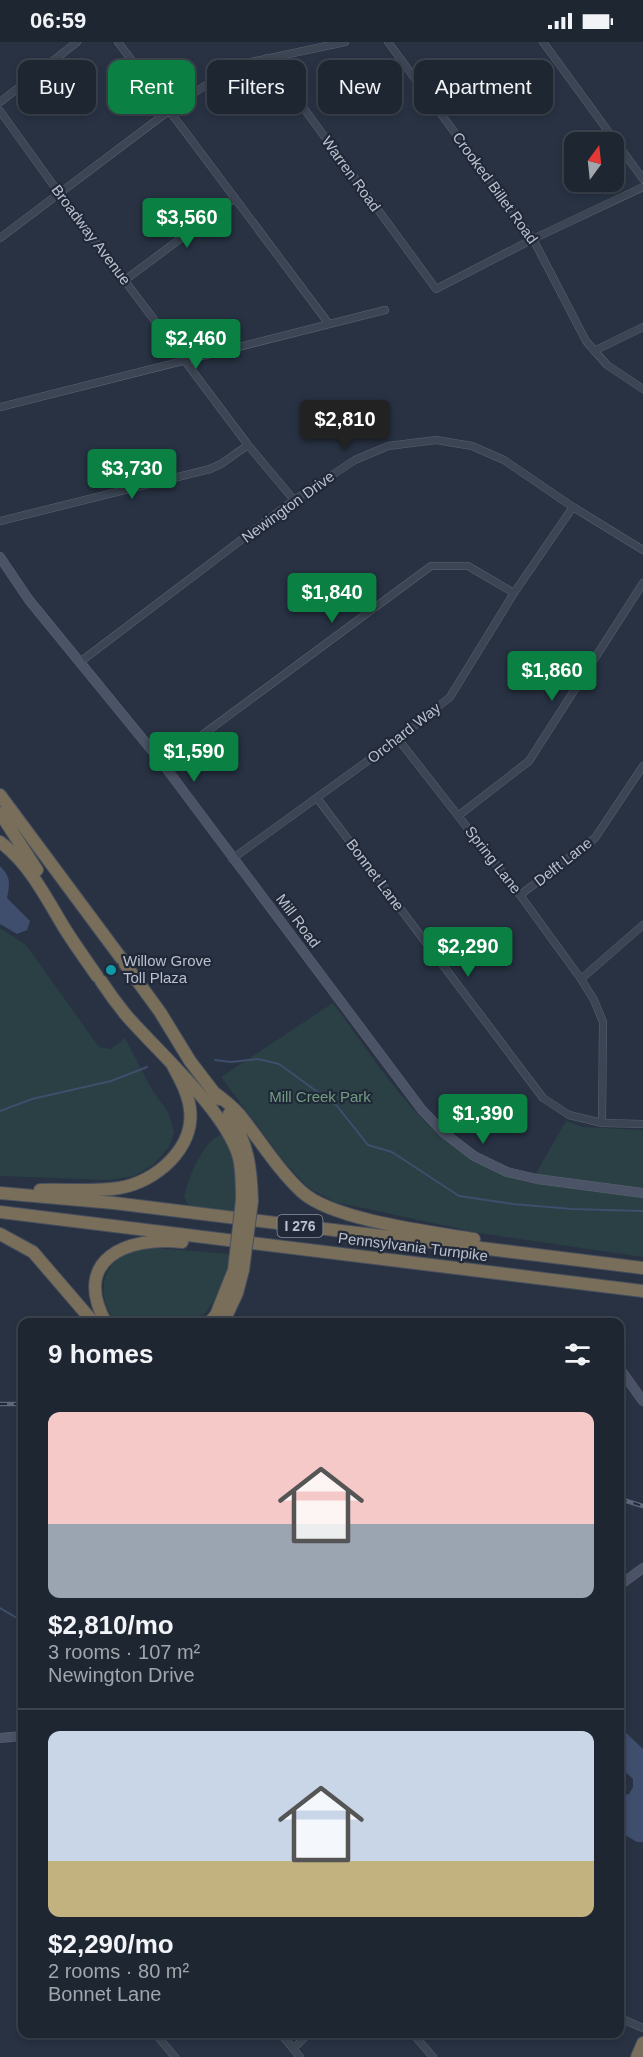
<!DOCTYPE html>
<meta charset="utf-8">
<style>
:root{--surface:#1e2632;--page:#2b323e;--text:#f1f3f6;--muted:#a1a5ac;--line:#3c434d;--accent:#0b8043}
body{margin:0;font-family:Helvetica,sans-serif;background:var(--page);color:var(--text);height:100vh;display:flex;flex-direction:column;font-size:22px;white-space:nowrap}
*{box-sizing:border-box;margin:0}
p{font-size:20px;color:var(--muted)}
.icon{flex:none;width:33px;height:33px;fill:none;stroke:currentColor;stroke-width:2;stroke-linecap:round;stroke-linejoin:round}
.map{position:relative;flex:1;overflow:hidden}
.panel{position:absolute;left:18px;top:1276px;width:606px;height:720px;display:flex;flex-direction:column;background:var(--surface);border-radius:12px;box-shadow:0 3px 9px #0003,0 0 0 2px var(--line)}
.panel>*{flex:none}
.guide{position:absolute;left:18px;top:18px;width:608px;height:54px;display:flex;gap:12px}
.needle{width:39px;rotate:15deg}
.buttons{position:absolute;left:564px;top:90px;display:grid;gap:12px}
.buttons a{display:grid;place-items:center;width:60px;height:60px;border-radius:12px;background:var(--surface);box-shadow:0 3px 9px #0003,0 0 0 2px var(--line);font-size:30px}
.price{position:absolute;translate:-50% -51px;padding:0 14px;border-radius:6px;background:var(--accent);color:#fff;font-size:20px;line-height:39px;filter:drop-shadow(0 2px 3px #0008)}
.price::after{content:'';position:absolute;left:50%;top:36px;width:18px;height:14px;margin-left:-9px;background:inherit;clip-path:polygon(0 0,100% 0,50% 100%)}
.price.on{background:#222;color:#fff}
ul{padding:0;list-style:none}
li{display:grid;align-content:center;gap:12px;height:318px;padding:0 30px}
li+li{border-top:2px solid var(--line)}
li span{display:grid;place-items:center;height:186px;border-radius:12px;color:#555}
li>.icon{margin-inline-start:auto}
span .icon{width:108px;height:108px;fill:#fffc;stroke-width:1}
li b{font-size:26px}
h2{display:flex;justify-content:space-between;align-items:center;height:72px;padding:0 30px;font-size:26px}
.chip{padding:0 21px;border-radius:12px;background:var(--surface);box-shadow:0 3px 9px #0003,0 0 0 2px var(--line);font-size:21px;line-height:54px}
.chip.on{background:var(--accent);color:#fff}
.status{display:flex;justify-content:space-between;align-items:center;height:42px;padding:0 30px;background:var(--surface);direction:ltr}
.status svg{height:16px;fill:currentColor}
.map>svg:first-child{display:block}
.green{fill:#2a4044}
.water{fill:#3e4e6c}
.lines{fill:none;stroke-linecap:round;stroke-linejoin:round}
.stream{stroke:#3e4e6c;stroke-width:2}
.street-casing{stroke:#5b6270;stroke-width:8}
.secondary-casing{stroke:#5b6270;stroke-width:10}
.highway-casing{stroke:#474f5e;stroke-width:14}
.street{stroke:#3c4553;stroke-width:7}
.secondary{stroke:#4b5366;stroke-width:9}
.highway{stroke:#796e5a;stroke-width:12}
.rail-casing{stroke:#5f687a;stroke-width:4.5}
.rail{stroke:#212939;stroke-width:2;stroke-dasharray:7;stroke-linecap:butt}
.highway-bridge-casing{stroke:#474f5e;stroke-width:14;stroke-linecap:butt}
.highway-bridge{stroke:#796e5a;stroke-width:12}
.culture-dot{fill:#0f9aa8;stroke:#212939;stroke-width:2}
.labels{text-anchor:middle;stroke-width:4.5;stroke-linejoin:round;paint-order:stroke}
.shield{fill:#212939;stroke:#8c93a1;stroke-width:1.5}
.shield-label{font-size:14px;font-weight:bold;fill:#bac0cd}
.street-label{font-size:15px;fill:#bac0cd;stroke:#212939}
.poi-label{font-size:15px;fill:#bac0cd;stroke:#212939;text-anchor:start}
.park-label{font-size:15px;fill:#729d7e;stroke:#212939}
</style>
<div class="status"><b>06:59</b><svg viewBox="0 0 49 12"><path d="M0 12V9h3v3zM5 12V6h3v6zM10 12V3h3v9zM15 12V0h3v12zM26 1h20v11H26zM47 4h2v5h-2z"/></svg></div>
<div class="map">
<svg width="643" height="2015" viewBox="0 0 643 2015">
<rect width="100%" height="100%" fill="#283243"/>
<path class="green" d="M0,886L26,903L99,1005L111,1007L125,996L152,1048L168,1070L174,1090L169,1105L154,1122L134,1134L109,1138L0,1134Z
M333,961C375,1017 413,1083 475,1119C491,1128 513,1133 531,1140L566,1079L583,1085L643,1088V1215L479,1191L335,1160L309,1146L285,1121L221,1035Z
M220,1093H223L235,1120L239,1172L189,1164L184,1155C188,1137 203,1099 220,1093Z
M154,1206L232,1212C224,1238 217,1263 195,1281H117C96,1258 99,1222 130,1210C138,1206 146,1207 154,1206Z"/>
<path class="water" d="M0,824C11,835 10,841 7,856L30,879L27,888L17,892L0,882Z
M620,1685L643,1707V1800H637L620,1790V1754L629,1752L633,1745V1737L620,1725Z"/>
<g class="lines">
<path class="stream" d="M215,1018L231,1020L258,1017L279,1022L337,1064L368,1103L392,1110L459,1154L513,1162L572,1167L643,1169
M0,1069L32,1057L111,1039L147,1025
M0,1566L22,1579"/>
<g class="street-casing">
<path id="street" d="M118,0L329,282
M388,0L533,197L586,299L607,323L643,347
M543,0L643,137
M267,16L436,247L533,197L643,145
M0,60L77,0
M0,69L59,151L248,403L294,458
M0,196L186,56L237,23L345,0
M125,238L235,156
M594,309L643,285
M0,365L385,268
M0,479L210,427L221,422L248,403
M80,620L294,458L355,418L388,404L436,398L472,404L504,418L573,465L643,508
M398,697L520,853L581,937L594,958L603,980L602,1081
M163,722L431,524H468L514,551
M317,756L543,1056L569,1073L602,1081L643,1082
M458,774L529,719L643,541
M232,817L398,697L450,655L514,551L573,465
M520,853L595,796L643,724
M581,937L643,883
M620,1976L643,1986
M281,1992L300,2015
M413,1992L433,2015
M158,1995L175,2015
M294,2006L308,1992"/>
</g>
<g class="secondary-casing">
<path id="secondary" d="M0,515L29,558L163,722L422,1068L444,1091L474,1114L507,1130L537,1137L643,1151
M620,1327L643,1359
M620,1543L643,1526
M0,1696L22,1694"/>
</g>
<g class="highway-casing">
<path id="highway" d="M0,753L121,916
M0,771L37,828
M0,800C30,822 46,856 65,887C75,903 86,918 97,934
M125,922L160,970L190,1019L219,1057
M101,939C109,951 117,962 126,973C158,1010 227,1070 239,1116C242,1129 242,1144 242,1158
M215,1051C223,1057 232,1064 239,1072C260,1098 278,1128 302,1150C333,1178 431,1190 474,1197
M229,1072C248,1101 251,1125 252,1159
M40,1148C66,1147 94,1150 119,1146C156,1140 195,1106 190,1067C188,1051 180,1037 173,1024
M0,1151L114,1161L643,1226
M0,1170L643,1249
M0,1192L33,1210L94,1281
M106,1281C71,1217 127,1194 182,1200
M209,1281L216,1273L234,1228
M223,1281L237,1251L243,1228
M637,2015L643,2001"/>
</g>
<use href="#street" class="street"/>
<use href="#secondary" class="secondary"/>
<use href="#highway" class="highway"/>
<g class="rail-casing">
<path id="rail" d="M0,1362H22
M620,1457L643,1464"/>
</g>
<use href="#rail" class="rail"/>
<g class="highway-bridge-casing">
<path id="highway-bridge" d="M234,1228L242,1158
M243,1228L252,1159"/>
</g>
<use href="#highway-bridge" class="highway-bridge"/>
</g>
<circle class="culture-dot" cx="111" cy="928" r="6"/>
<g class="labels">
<rect class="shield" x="277.5" y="1173" width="45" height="22" rx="4.5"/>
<g class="shield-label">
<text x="300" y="1189">I 276</text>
</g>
<g class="street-label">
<text transform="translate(351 132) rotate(54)" y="5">Warren Road</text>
<text transform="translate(495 146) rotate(54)" y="5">Crooked Billet Road</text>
<text transform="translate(91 193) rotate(53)" y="5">Broadway Avenue</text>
<text transform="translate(288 465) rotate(-36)" y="5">Newington Drive</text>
<text transform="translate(404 691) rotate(-38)" y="5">Orchard Way</text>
<text transform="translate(493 818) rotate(52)" y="5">Spring Lane</text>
<text transform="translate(563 820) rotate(-38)" y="5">Delft Lane</text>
<text transform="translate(375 833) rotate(53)" y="5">Bonnet Lane</text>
<text transform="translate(298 879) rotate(53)" y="5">Mill Road</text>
<text transform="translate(413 1205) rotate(7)" y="5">Pennsylvania Turnpike</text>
</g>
<g class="poi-label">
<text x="123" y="924">Willow Grove<tspan x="123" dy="17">Toll Plaza</tspan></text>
</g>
<g class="park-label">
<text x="320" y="1060">Mill Creek Park</text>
</g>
</g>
</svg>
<div class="buttons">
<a><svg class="needle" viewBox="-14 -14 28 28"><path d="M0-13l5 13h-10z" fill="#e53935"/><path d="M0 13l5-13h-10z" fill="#a1a5ac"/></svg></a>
</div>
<b class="price" style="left:187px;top:207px">$3,560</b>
<b class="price" style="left:196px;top:328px">$2,460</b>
<b class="price on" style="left:345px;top:409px">$2,810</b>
<b class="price" style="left:132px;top:458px">$3,730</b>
<b class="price" style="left:332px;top:582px">$1,840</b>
<b class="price" style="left:552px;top:660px">$1,860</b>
<b class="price" style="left:194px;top:741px">$1,590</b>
<b class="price" style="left:468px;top:936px">$2,290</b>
<b class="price" style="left:483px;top:1103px">$1,390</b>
<div class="guide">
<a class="chip">Buy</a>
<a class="chip on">Rent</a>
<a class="chip">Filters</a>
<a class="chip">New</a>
<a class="chip">Apartment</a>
</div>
<section class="panel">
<h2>9 homes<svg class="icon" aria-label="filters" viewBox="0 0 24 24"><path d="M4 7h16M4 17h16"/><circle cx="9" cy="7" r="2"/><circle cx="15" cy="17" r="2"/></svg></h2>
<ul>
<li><span style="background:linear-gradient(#f6c9c9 60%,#9aa5b1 0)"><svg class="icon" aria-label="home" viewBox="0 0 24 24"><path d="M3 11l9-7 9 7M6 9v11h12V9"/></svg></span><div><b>$2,810/mo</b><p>3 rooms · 107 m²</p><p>Newington Drive</p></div></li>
<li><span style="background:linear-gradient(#c9d6e8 70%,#c2b280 0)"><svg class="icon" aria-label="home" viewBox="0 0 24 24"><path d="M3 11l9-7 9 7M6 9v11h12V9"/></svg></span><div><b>$2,290/mo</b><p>2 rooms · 80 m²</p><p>Bonnet Lane</p></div></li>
</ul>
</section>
</div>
